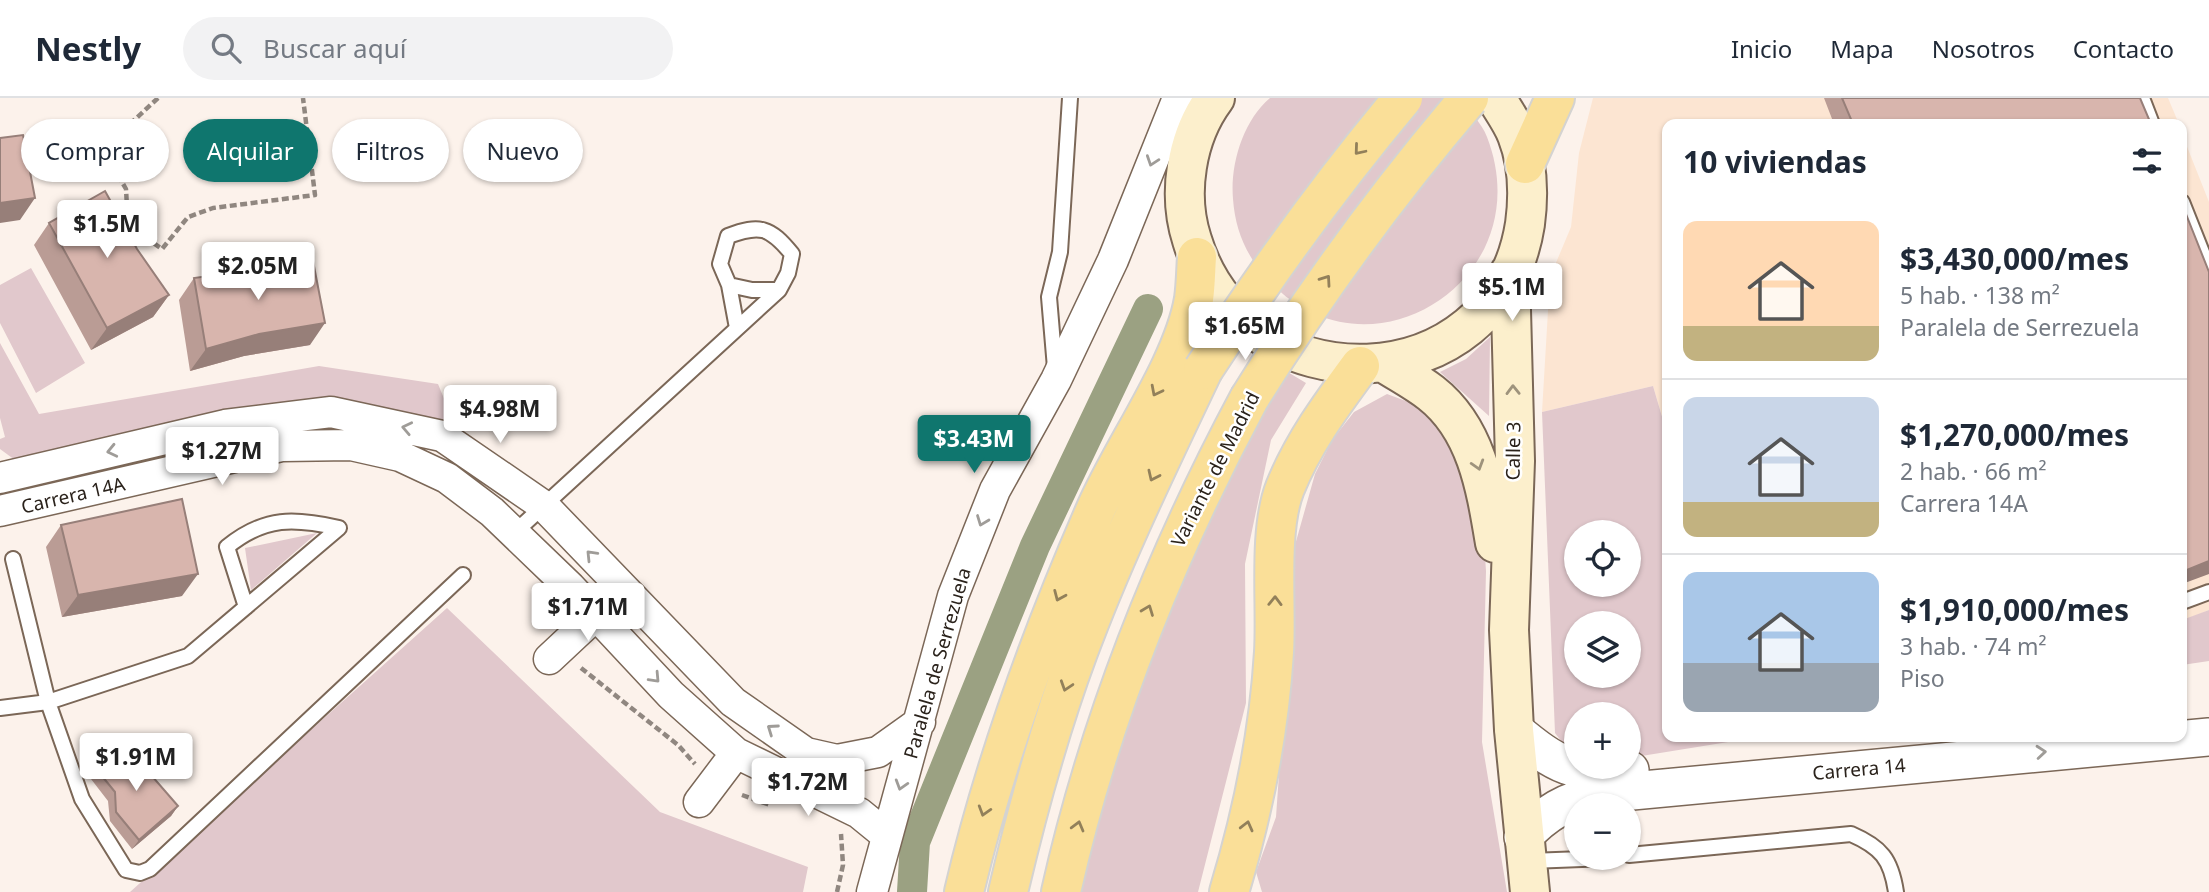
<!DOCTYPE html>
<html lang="es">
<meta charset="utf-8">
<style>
:root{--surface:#fff;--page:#f2f2f3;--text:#1f2937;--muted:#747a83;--line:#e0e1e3;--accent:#0f766e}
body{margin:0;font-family:"Noto Sans",sans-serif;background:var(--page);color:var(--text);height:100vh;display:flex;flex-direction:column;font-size:26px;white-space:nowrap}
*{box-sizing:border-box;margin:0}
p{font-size:23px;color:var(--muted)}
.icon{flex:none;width:38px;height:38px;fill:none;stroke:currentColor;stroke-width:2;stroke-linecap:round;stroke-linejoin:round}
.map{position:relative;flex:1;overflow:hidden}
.details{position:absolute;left:1662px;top:21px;width:525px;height:623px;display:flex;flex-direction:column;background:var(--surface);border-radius:14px;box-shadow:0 2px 5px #0004}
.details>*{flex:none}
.banner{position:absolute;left:21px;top:21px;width:665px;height:63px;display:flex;gap:14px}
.fabs{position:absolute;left:1564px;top:422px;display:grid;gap:14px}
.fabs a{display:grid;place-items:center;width:77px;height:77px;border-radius:50%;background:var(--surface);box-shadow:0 2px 5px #0004;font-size:35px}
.price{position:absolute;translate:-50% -60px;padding:0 16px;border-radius:7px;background:#fff;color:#222;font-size:23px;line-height:46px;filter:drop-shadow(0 2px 4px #0008)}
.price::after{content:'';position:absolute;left:50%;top:42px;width:21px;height:16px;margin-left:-10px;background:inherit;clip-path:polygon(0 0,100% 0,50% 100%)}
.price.on{background:var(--accent);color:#fff}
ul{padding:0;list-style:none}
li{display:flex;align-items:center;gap:21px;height:175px;padding:0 21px}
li+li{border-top:2px solid var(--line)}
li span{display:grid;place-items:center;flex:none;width:196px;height:140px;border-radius:14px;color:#555}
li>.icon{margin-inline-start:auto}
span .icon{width:84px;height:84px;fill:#fffc;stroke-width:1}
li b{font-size:30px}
h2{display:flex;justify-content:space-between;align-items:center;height:84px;padding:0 21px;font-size:30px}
.chip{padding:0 24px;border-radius:32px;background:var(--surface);box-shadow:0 2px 5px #0004;font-size:24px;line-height:63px}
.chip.on{background:var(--accent);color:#fff}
header{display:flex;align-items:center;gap:42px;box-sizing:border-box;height:98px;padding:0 35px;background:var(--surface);border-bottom:2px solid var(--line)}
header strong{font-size:33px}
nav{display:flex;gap:38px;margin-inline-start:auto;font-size:24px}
.search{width:490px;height:63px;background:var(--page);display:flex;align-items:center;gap:18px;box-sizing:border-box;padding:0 24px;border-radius:38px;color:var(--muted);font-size:26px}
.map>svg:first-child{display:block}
.built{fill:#fce5d2}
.green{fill:#e1c8cc;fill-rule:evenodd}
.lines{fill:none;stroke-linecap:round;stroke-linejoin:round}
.canal{stroke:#9ba182;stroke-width:30}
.service-casing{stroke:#7b6757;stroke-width:18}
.minor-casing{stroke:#7b6757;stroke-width:33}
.tertiary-casing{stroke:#7b6757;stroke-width:40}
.secondary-casing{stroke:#7b6757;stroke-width:42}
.primary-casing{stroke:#d4d3d1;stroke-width:42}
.path{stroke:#908780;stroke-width:4.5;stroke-dasharray:7 3.5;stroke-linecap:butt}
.service{stroke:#fff;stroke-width:14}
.minor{stroke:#fff;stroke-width:30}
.tertiary{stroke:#fff;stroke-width:37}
.secondary{stroke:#fcefcc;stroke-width:38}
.primary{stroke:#fadf98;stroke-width:38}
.primary-bridge-casing{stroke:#d4d3d1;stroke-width:42;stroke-linecap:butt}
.primary-bridge{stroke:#fadf98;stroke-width:38}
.wall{fill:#ba9c95}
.shaded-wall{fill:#977f79}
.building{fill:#d8b5ad;stroke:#977f79;stroke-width:2}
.oneway{stroke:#92805a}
.oneway2{stroke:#9f9c98}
.oneway3{stroke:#9e937c}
.labels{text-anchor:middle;stroke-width:5;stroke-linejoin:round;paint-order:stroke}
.street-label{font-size:19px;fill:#2a221b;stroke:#fff}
</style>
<header>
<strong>Nestly</strong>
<div class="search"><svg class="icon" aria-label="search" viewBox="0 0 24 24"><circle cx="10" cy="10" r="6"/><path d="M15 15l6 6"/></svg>Buscar aquí</div>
<nav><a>Inicio</a><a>Mapa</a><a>Nosotros</a><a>Contacto</a></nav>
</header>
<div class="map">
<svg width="2209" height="794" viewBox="0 0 2209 794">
<rect width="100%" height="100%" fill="#fcf2eb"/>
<path class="built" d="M1593,0H2168L2179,26H1668V339L1653,288L1542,314L1550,179L1571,129L1579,55Z
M2182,36L2209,104V512L2182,523Z"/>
<path class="green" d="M1270,0H1460C1468,12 1482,25 1487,39C1543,184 1362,294 1264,177C1245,155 1235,130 1233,101C1230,66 1243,23 1270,0Z
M31,170L85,265L36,295L0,225V187Z
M1490,239L1489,318L1440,274L1466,261Z
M0,245L39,316L319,268L438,286L470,364L350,327L266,330L17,394L15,362L0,351V341L5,339L0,320Z
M1286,273L1306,285L1271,342L1245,466L1246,605L1198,794H1079L1092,732L1177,481L1248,329Z
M1653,288L1668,339V639L1753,640L1629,660V616H1577V657L1571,656L1555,635L1542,314ZM1577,434H1629V486H1577ZM1577,525H1629V578H1577Z
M1387,296L1422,309L1451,335L1481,399L1486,473L1482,644L1507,794H1262L1256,774L1276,719L1295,447L1315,376L1332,342L1354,314Z
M317,435L251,492L245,450Z
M447,510L660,714L808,769L803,794H130Z
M2209,512V563L2182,567V522Z"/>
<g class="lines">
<path class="canal" d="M912,794L915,744L1035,448L1148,211"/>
<g class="service-casing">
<path id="service" d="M2142,0L2152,26
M2182,104L2209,172
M729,187L737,230
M1055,270L1049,199L1060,154L1070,0
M514,435L779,192L788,175L792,156C770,129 760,126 728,138L720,166L729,187L752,192H779
M13,461L48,604L82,701L126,772L140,775L150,771L463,477
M2182,504L2209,494
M0,610L48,604L188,558L339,430C295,420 265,418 227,449L246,509
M1629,757L1851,736C1881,749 1891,761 1896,794
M1530,763L1608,760"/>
</g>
<g class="minor-casing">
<path id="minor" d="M0,380L225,327L331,314L442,338L544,408L733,604L806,655L837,662L878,654L920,624
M0,413L282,348L351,347L400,358L447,380L492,414L570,489L671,597L736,655L859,715L886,737
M549,561L596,517
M699,704L736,655
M872,794L953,498L995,392L1056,282L1113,162L1178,0"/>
</g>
<g class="tertiary-casing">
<path id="tertiary" d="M1514,632C1557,668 1574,677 1630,672
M1523,739C1545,715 1567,702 1600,696L2209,639"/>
</g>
<g class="secondary-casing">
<path id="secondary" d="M1215,0C1186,39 1177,96 1192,142C1244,313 1497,306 1525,126C1529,96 1528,65 1517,37C1512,24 1503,12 1496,0
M1510,174L1515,363L1509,532L1514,632L1530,794
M1386,266C1400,275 1417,284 1431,295C1477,331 1486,391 1495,445"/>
</g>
<g class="primary-casing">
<path id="primary" d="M1525,66L1555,0
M964,794C995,662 1041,537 1095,413C1122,350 1183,267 1194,201C1196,187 1196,173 1197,159
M1008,794C1027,713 1049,632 1078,554C1114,457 1159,365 1203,272
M1061,794C1100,620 1165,458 1249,301
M1229,794C1253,715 1269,636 1274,554C1277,507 1268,433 1285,390C1303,345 1332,306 1360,268"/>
</g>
<path class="path" d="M158,0L103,51L126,91L128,127L162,151L188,119L213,110L315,97L303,0
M581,570L678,647L695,666
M742,697L770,707
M837,794L843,767L841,736"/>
<use href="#service" class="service"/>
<use href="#minor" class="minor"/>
<use href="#tertiary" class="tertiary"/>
<use href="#secondary" class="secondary"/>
<use href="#primary" class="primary"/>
<g class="primary-bridge-casing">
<path id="primary-bridge" d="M1203,272C1265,177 1330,87 1403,0
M1249,301C1315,194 1388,95 1469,0"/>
</g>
<use href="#primary-bridge" class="primary-bridge"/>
</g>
<path class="wall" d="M1824,0H2140L2151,26H1834Z
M49,125L137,151L169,197L153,219L91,252L34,147Z
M194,180L310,247L244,258L190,273L179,202Z
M61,427L182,498L62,519L46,449Z
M97,672L178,708L171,718L132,751L110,723L108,703L91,681Z"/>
<path class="shaded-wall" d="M35,100L20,122L0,125V105Z
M169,197L153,219L91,252L107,230Z
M325,225L310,247L244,258L190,273L206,251L259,236Z
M2209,463V476L2182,486V474Z
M198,476L182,498L62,519L78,497Z
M178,708L171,718L132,751L139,742Z"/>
<path class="building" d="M1842,0H2140L2151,26H1853Z
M23,37L35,100L0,105V40Z
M105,93L137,151L169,197L107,230L49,125Z
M2182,106L2209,174V463L2182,474Z
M313,163L325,225L259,236L206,251L194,180Z
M182,401L198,476L78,497L61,427Z
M125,647L178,708L139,742L116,714L115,694L97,672Z"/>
<defs><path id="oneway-chevron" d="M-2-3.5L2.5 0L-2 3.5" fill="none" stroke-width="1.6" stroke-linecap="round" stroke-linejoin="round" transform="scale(1.75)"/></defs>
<g class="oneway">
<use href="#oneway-chevron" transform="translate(1359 52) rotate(130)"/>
<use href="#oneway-chevron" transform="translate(1326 182) rotate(-55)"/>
<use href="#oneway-chevron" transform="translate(1156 293) rotate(117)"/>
<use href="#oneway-chevron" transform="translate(1153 378) rotate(115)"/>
<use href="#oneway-chevron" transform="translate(1059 498) rotate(113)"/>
<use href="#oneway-chevron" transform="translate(1275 503) rotate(-89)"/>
<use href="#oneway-chevron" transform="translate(1148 512) rotate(-69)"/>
<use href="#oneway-chevron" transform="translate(1066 588) rotate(108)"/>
<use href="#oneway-chevron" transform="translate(984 713) rotate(107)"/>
<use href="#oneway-chevron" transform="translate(1078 728) rotate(-75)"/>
<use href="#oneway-chevron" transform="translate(1247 728) rotate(-76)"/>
</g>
<g class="oneway2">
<use href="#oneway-chevron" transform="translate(1152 63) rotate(109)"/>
<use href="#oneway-chevron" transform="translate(407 330) rotate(-168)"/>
<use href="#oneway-chevron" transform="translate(112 353) rotate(167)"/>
<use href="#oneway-chevron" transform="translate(982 423) rotate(111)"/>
<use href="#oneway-chevron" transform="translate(591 457) rotate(-134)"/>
<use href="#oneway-chevron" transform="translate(655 580) rotate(47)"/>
<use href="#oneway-chevron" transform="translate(772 631) rotate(-145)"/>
<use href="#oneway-chevron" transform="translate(2041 654) rotate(-5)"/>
<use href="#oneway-chevron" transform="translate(901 687) rotate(107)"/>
</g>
<g class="oneway3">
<use href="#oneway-chevron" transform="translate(1513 292) rotate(-91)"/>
<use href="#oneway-chevron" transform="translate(1478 367) rotate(73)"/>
</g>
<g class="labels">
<g class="street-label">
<text transform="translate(1513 353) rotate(-89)" y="7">Calle 3</text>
<text transform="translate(1215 371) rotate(-63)" y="7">Variante de Madrid</text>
<text transform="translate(73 397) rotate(-13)" y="7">Carrera 14A</text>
<text transform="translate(937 565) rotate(-74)" y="7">Paralela de Serrezuela</text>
<text transform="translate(1859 671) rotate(-5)" y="7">Carrera 14</text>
</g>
</g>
</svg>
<div class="fabs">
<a><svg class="icon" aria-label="locate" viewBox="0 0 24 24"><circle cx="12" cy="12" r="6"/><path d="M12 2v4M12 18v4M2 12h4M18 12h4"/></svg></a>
<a><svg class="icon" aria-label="layers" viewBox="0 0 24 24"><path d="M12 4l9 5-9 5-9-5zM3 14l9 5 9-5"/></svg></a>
<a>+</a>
<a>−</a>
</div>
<b class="price" style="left:107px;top:162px">$1.5M</b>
<b class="price" style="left:258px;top:204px">$2.05M</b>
<b class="price" style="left:1512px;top:225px">$5.1M</b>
<b class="price" style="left:1245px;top:264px">$1.65M</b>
<b class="price" style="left:500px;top:347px">$4.98M</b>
<b class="price on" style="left:974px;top:377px">$3.43M</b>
<b class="price" style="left:222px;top:389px">$1.27M</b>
<b class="price" style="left:588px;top:545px">$1.71M</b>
<b class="price" style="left:136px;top:695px">$1.91M</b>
<b class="price" style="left:808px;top:720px">$1.72M</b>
<div class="banner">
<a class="chip">Comprar</a>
<a class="chip on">Alquilar</a>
<a class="chip">Filtros</a>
<a class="chip">Nuevo</a>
</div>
<section class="details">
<h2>10 viviendas<svg class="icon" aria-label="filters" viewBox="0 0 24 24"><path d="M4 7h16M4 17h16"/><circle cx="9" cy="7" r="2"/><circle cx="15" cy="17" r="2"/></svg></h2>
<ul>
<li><span style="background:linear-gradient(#ffd9b3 75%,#c2b280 0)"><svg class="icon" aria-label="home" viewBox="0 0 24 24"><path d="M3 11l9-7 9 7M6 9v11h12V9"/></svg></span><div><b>$3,430,000/mes</b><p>5 hab. · 138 m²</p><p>Paralela de Serrezuela</p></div></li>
<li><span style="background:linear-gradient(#c9d6e8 75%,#c2b280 0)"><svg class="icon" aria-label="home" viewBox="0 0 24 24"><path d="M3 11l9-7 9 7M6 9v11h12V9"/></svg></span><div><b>$1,270,000/mes</b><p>2 hab. · 66 m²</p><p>Carrera 14A</p></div></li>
<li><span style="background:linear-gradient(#a9c7e8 65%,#9aa5b1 0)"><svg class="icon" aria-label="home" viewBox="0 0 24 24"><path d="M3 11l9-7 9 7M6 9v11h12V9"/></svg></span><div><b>$1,910,000/mes</b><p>3 hab. · 74 m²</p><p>Piso</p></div></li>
</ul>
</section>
</div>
